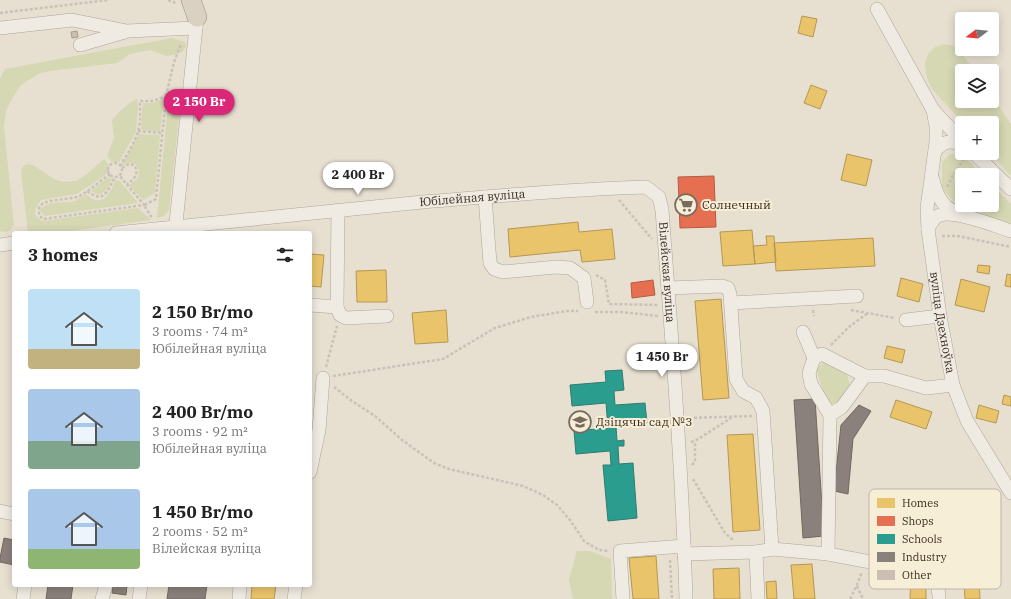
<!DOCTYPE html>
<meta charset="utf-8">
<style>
:root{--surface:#fff;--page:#f6f6f6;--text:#222;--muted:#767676;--accent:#db2777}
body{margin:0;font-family:"IBM Plex Serif",serif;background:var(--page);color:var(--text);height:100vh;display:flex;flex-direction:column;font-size:15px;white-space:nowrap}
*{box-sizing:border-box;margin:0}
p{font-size:13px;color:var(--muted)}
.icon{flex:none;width:22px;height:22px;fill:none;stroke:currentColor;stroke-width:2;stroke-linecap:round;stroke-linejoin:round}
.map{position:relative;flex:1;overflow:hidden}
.drawer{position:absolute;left:12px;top:231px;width:300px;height:356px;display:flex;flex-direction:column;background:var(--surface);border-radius:4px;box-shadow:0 2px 10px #0003}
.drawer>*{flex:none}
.needle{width:26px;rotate:254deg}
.fabs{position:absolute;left:955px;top:12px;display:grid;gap:8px}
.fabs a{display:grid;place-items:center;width:44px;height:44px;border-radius:4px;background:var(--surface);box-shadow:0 2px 10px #0003;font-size:20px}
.price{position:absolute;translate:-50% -34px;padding:0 9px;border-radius:14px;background:#fff;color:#222;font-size:13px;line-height:26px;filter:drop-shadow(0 1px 2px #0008)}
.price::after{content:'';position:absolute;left:50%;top:24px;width:12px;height:9px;margin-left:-6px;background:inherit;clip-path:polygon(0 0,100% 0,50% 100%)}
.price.current{background:var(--accent);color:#fff}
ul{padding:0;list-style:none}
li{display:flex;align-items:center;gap:12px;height:100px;padding:0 16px}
li span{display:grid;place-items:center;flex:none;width:112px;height:80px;border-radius:4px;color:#555}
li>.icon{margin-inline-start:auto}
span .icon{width:48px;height:48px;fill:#fffc;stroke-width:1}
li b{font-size:17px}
h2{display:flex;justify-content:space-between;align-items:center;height:48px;padding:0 16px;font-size:17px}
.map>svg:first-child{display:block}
.green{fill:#d6d7b3}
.homes{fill:#e9c46a;stroke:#b59754}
.shops{fill:#e76f51;stroke:#b45c42}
.schools{fill:#2a9d8f;stroke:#307c6e}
.industry{fill:#8a817c;stroke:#736860}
.building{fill:#cbbfb2;stroke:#a89c90}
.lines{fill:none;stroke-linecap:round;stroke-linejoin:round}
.minor-casing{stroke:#ada599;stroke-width:14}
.highway-casing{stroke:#928b80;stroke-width:20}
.path{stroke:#c8c2b9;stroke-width:2.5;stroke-dasharray:3 2;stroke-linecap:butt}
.minor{stroke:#efebe3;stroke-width:13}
.highway{stroke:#dad1c2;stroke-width:19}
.labels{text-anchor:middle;stroke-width:4;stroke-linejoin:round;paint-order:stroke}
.street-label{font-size:12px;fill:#3d2e20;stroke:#f7eed8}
.poi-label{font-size:12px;fill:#3d2e20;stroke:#f7eed8;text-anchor:start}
.key{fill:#f7eed8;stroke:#bfb4a1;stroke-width:1}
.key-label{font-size:11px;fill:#3d2e20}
</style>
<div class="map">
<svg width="1011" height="599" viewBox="0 0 1011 599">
<rect width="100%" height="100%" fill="#e7e0d1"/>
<path class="green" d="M172,38L185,42L186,47L183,51L177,54L166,56L150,50L130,54L117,63L50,71L38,74L21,85L13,97L6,111L4,127L14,225L10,231L4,232L0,231V79L5,69Z
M944,44L954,46L970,64L975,71H962V101H992V96L1011,124V176L990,153H992V123H963L932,89L927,78L925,64L928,54L935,47Z
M174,92L179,93L181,97L169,210L164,216L157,218L169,94Z
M164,98L160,132L141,130L143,103H154Z
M137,99L138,108L136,132L119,162H112L107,156L114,138L112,120C119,112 126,104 137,99Z
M139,134L160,135L155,193L143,200L129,185C132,183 135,181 137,179C141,172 138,161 128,163C126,164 125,165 123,166L122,165Z
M950,154L961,155L968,160L982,175H962V205H992V185L1011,204V223L961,209L942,189V162Z
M104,159L109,165L107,169V174L77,194L41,200C35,209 31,214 42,221L138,208L151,220L56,233H28L21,171L23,166L28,164L33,165L54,179L63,182L76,181L86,175Z
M109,177L112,179C108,186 106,193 98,195L91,191Z
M115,180L120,181L138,203L45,216L40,211C44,199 66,204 75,201C79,199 83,196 86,194C89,196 92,199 95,200C107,203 112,188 115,180Z
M824,362L836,366L847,375L851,387L840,402L832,404L826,400L816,369Z
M577,551H590L611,559L612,599H573L569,580Z"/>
<path class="homes" d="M802,16L817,19L813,37L798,33Z
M811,85L827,91L820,109L804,103Z
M847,154L872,160L866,186L841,180Z
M578,222L579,232L612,229L615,259L582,262L580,250L510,257L508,229Z
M752,230L755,264L723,266L720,232Z
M766,236H774L776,262L755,264L753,246L767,245Z
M873,238L875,266L776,271L774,243Z
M310,254L324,255L321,287L310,286Z
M978,265L990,266L989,274L977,272Z
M386,270L387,302H357L356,271Z
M1007,274L1011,275V287L1005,286Z
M901,278L923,284L919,302L897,296Z
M961,279L990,287L984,312L955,305Z
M721,299L729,398L703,400L695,301Z
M446,310L448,342L415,344L412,313Z
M887,346L905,350L902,363L884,358Z
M1004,395L1011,397V406L1002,404Z
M896,400L932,412L926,429L890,417Z
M979,405L999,411L996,423L976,418Z
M753,434L760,530L733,532L727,435Z
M978,554L980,599H965L962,555Z
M656,556L659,599H633L629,558Z
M812,564L815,599H794L791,565Z
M739,568L740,599H714L713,569Z
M911,576H926V599H910Z
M776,581L777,599H767L766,582Z
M252,585H276L274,599H251Z"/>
<path class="shops" d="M714,176L716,227L680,228L678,177Z
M653,280L655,295L632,298L631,283Z"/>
<path class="schools" d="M622,370L624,390L614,391L615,405L645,403L647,423L616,426L617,441L624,440V446H618L619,464L633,463L637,518L608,521L603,465H611L610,451L576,454L574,431L608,428L606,403L572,406L570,385L606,382L605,371Z"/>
<path class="industry" d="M815,399L824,536L803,538L794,400Z
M859,405L871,411L853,439L848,494L834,491L841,425Z
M4,538L14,540V565L0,562V558Z
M48,585H73L71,599H46Z
M113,585H127L126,595L112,593Z
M169,585H207L205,599H167Z"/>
<path class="building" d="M77,31L78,37L72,38L71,32Z"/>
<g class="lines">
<g class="minor-casing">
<g id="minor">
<path d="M877,9L933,110L962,141"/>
<path d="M0,28L72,20L127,31L196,28"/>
<path d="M80,45L125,32"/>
<path d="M935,152C942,141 951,140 962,145"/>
<path d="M974,153L1011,189"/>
<path d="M933,180C935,189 938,199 946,206C950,210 956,212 960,214"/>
<path d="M485,197L490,263L494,269L503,272L556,267L570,268L584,278L587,302"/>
<path d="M338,210L337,307L340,315L346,318L387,316"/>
<path d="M928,229L927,208L936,142V126L933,110"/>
<path id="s1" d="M1011,231C995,226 956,210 940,215C934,217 931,223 928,229L940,316L953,385L967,421L1011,493"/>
<path id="s2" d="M116,233C219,223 321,212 423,202C497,196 572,189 646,187L659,197L662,210C672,340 682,469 686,599"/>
<path d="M175,233L197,17"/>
<path d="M0,245L14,243"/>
<path d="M668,288L722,286L728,288L730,294L736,379L743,391L756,398L763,411L772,549L756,552"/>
<path d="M731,303L857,296"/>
<path d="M310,305L337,307"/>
<path d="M906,320L940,316"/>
<path d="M803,332L814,358"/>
<path d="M865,376H884L926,388L953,385"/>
<path d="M310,472L319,430L323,378"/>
<path d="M0,511L14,514"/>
<path d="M772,549L828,554L865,561L935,571L939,595V599"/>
<path d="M684,554L756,552L758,599"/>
<path d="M828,554L830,415L811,384L809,373L814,358L822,354L865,376L842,407L830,415"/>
<path d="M23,599L25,585"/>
<path d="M102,599L106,585"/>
<path d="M139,599L141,585"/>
<path d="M239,599L240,585"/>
<path d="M294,599L296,585"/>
<path d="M623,599L620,551L684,546"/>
</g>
</g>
<g class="highway-casing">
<path id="highway" d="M191,0L197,17"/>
</g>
<path class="path" d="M168,0L176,3
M0,13L108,0
M166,96L174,62L181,44
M138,131L163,133
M108 170a7 7 0 1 1 14 0a7 7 0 1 1-14 0Z
M120,166C126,156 136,141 138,131C141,122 140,111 140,101H153L166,96L156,199L144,205L152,218
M122,168L129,164L134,165C140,173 134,180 127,184
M110,174L89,190L78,197L50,201L43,203L39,208V215L43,219L144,205L119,175
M947,187L952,177L964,159
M87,191C105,205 107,190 115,177
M619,200L652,239
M942,236H958L1011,247
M596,275L605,280L609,304L658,305
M813,310L814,316
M851,310L895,318
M595,312H621L658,316
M831,345L850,326L868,313
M326,367L337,326
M333,376L443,359L495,328L531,317L567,311H578
M334,387L352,401L375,416L402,440L434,463L449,469L523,486L543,495L557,505L570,520L584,541L599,550L608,551
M689,418L752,416
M691,442L695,441L731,418
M692,465L695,462V441
M693,479L725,533L733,540
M670,560L672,599
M857,586L863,599
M850,599L857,585L862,572"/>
<use href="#minor" class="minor"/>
<use href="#highway" class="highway"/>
</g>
<defs>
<g id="supermarket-ring" transform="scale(1.15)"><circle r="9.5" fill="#f7eed8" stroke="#786c5e" stroke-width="1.5"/><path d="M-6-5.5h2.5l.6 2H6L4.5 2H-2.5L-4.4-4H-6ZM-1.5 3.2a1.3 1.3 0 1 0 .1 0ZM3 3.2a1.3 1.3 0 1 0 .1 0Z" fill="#786c5e"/></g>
<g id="school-ring" transform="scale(1.15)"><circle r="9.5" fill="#f7eed8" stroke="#786c5e" stroke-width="1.5"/><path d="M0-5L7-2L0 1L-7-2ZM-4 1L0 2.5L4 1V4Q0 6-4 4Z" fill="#786c5e"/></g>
</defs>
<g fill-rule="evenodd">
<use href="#supermarket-ring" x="686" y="205"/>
<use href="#school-ring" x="580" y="422"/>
</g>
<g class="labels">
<g class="street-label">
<text dy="4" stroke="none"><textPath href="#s2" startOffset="358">Юбілейная вуліца</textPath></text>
<text dy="4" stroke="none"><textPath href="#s2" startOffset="624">Вілейская вуліца</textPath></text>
<text dy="4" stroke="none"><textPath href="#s1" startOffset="187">вуліца Дзехноўка</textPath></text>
</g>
<g class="poi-label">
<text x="702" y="209">Солнечный</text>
<text x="596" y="426">Дзіцячы сад №3</text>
</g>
</g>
<rect x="869" y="489" width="132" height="100" rx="6" class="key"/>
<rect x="877" y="498" width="18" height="10" fill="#e9c46a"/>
<rect x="877" y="516" width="18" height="10" fill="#e76f51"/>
<rect x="877" y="534" width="18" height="10" fill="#2a9d8f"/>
<rect x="877" y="552" width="18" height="10" fill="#8a817c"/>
<rect x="877" y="570" width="18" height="10" fill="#cbbfb2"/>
<g class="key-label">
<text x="902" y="507">Homes</text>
<text x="902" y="525">Shops</text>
<text x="902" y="543">Schools</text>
<text x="902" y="561">Industry</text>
<text x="902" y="579">Other</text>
</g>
</svg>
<div class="fabs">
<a><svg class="needle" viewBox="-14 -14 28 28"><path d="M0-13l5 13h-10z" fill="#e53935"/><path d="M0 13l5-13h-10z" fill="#767676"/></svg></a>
<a><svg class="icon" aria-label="layers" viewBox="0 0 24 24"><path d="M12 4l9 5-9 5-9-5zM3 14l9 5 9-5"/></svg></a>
<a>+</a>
<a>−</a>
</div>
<b class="price current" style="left:199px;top:123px">2 150 Br</b>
<b class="price" style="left:358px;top:196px">2 400 Br</b>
<b class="price" style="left:662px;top:378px">1 450 Br</b>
<section class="drawer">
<h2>3 homes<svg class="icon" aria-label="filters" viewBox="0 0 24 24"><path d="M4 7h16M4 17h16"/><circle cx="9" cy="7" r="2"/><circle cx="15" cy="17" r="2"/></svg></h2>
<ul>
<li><span style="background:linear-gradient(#bfe0f5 75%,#c2b280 0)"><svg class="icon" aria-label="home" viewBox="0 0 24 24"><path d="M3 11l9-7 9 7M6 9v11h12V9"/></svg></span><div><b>2 150 Br/mo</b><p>3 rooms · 74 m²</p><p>Юбілейная вуліца</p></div></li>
<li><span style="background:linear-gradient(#a9c7e8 65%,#7fa58c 0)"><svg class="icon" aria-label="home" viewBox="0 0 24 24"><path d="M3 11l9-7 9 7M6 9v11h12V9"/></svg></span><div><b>2 400 Br/mo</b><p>3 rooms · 92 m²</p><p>Юбілейная вуліца</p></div></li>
<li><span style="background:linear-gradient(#a9c7e8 75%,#8fb573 0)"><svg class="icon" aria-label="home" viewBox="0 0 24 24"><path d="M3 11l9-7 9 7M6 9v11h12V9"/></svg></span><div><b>1 450 Br/mo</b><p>2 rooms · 52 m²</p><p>Вілейская вуліца</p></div></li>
</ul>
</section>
</div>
